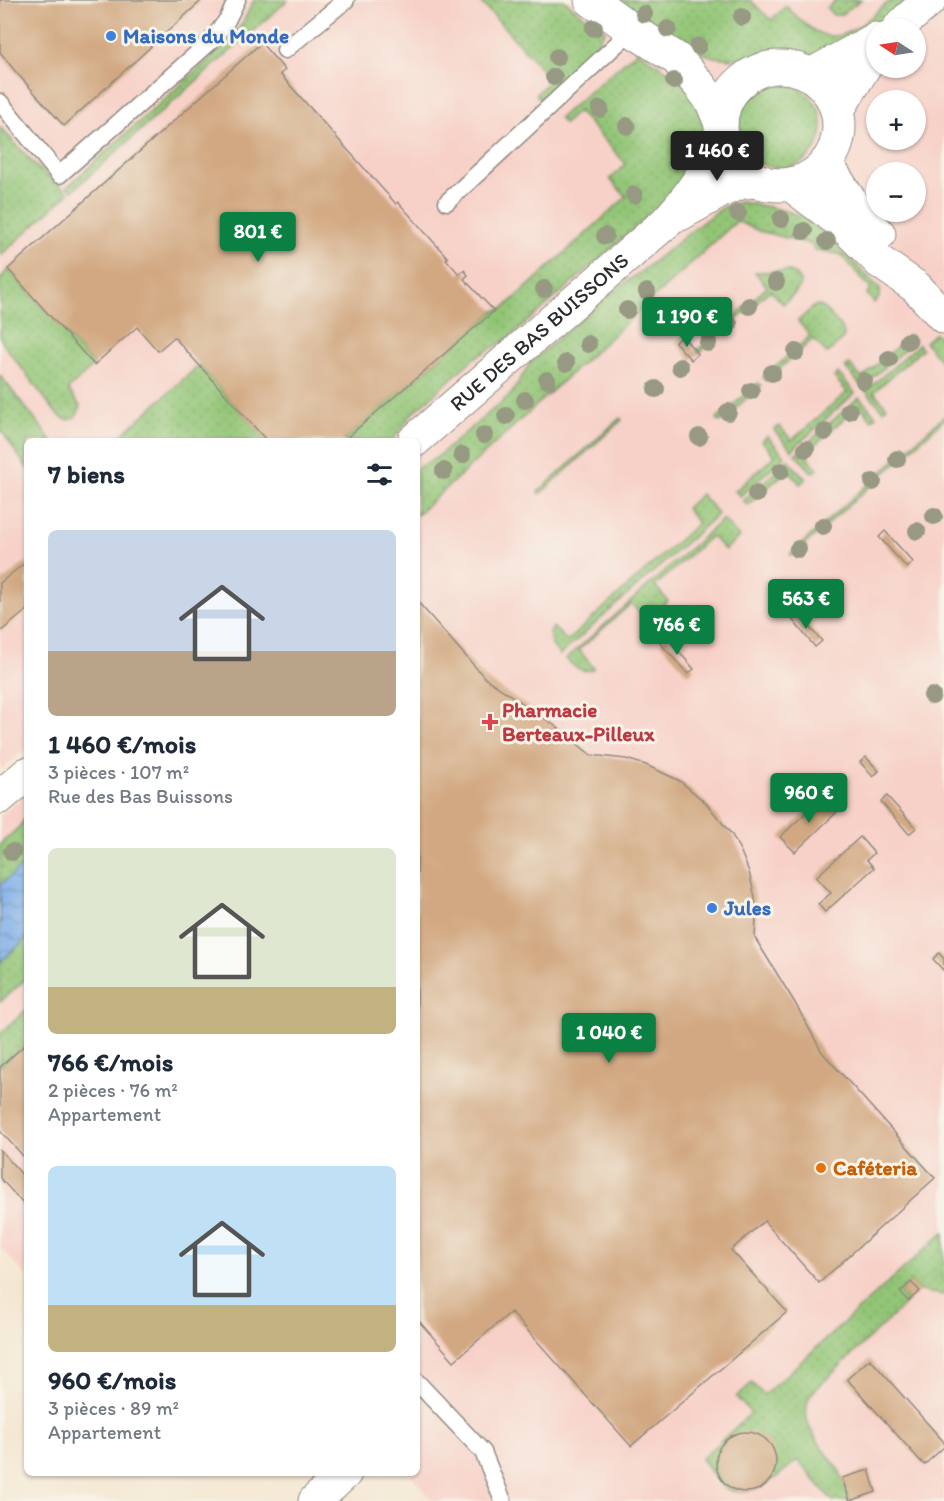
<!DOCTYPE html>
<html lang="fr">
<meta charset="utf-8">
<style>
:root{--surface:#fff;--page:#f6f6f7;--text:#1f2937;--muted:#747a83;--accent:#0b8043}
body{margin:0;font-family:Itim,sans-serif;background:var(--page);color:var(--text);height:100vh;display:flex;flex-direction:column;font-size:22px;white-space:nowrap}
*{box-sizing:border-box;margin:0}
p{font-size:20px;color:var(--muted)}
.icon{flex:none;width:33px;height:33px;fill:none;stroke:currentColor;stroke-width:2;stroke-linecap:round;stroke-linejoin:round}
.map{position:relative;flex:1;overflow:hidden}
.side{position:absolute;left:24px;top:438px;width:396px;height:1038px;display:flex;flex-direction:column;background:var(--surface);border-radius:9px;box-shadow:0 2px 4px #0004}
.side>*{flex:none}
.needle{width:39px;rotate:282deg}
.buttons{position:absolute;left:866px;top:18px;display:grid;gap:12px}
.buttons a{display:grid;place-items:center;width:60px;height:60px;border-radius:50%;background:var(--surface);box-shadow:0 2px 4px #0004;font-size:30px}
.price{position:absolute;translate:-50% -51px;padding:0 14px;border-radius:6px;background:var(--accent);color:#fff;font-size:20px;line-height:39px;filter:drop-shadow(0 2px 3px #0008)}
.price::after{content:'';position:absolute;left:50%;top:36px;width:18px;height:14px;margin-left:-9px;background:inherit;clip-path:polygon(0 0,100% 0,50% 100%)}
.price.on{background:#222;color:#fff}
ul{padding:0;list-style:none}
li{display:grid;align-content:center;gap:12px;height:318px;padding:0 24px}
li span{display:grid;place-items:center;height:186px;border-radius:9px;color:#555}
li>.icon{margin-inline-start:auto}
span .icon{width:108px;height:108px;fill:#fffc;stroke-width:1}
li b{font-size:26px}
h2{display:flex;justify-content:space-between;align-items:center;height:72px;padding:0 24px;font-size:26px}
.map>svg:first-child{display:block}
.built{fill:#f7d1c8;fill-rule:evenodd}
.grass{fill:url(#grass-dots);stroke:#5e7850;stroke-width:1.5}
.water{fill:url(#water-waves);stroke:#536c8a;stroke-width:1.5}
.building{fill:#d1a881}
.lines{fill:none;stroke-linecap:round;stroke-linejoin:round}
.service-casing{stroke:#908a7f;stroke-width:19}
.minor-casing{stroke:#908a7f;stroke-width:35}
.tertiary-casing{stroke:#908a7f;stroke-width:35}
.service{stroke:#fff;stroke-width:16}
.minor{stroke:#fff;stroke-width:33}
.tertiary{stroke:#fff;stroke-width:33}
.tree{fill:#979983}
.shop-dot{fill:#3f7fe0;stroke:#f7f3e8;stroke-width:2}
.health-dot{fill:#e0444e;stroke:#f7f3e8;stroke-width:2}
.food-dot{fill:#e8710a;stroke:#f7f3e8;stroke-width:2}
.labels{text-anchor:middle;stroke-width:6;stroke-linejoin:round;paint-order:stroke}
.shop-label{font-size:21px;font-weight:bold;fill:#366cbe;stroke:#f7f3e8;text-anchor:start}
.street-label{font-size:21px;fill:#2b2b2b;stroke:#f7f3e8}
.health-label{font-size:21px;font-weight:bold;fill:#be3a42;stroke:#f7f3e8;text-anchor:start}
.food-label{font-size:21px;font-weight:bold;fill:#c56008;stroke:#f7f3e8;text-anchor:start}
</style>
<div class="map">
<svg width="944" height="1501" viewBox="0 0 944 1501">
<defs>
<pattern id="grass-dots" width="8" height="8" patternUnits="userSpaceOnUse" patternTransform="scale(1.5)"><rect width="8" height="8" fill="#92c576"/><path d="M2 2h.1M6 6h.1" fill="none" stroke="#7ea966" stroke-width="1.8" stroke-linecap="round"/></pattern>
<pattern id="water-waves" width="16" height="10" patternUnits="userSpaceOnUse" patternTransform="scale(1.5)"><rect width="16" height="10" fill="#7baee8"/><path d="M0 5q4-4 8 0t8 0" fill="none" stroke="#658ebc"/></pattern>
</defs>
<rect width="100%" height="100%" fill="#f7f3e8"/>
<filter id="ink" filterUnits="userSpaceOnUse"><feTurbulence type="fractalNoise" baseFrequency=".0167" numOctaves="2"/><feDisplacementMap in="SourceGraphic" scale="12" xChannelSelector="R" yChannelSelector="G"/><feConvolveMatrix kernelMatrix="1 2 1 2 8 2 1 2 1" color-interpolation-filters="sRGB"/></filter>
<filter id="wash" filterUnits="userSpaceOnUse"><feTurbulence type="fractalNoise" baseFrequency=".008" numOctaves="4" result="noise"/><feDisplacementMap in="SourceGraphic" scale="24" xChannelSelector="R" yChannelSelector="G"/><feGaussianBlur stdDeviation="1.35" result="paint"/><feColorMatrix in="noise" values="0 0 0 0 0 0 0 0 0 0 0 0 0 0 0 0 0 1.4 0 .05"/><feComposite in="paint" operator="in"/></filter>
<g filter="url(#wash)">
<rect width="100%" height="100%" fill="#f5e8d3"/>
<path class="built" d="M0,0H944V1501H433L409,1473H417V441H27V748L0,771V439L5,435L0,402V256L68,193L37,167L0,127ZM876,28H915V68H876ZM876,100H915V140H876ZM876,172H915V212H876Z
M27,793V1277L0,1247V816Z"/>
<path class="grass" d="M254,0H288L72,191L67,187L228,42L242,24Z
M479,0H564L595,24L605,30L594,48L586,57L540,99L536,94L551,79Z
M615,0H750L771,20L786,6C818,38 832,49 872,16C878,11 887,1 894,0C899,0 904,0 908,0L869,31L815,55L803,52H776L732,59L714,57L697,51L678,42Z
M836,0H861L840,15H833L827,8Z
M637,51L668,71L688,88L706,127L705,136L688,181L508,339L474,358L411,415L392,441H343L494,311L504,308L626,197L610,179L626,164L578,111L564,124L559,118Z
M738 126a42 42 0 1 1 84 0a42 42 0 1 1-84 0Z
M0,127L37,167L69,193L0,256Z
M740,202C762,205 796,211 815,223L880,289C881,295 880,298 874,303L867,294L871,289L840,254L815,250L811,244L759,231L737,221L417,515V468L436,458L512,393L530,363L607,296L643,270L705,220L724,207Z
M8,269L94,365L68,389L80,406C78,421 67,424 56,413L4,345L0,337V280Z
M788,271C812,281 795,294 783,304L770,290L699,353L697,350L767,287L755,272Z
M818,305C825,308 845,328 844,335C843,342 832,349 827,353L813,339L766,381L763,378L810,336L798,321L813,307Z
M935,333L944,340V358L941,361L925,342Z
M910,335L915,340L862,387L845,367L849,364L862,378Z
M919,344L922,349L874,392L887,407L883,410L866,391Z
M199,365L267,441H115Z
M838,373L855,393L792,450L774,430L779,426L792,440L847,392L834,377Z
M0,375L52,441H27V468L0,429Z
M758,383L761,386L720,422L717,419Z
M859,397L876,416L872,420L859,405L805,454L818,469L813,473L795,454Z
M944,416V420L792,556L790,554Z
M620,418L622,420L540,494L538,492Z
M767,436L785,456L740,496L735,491L775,456L762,441Z
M788,460L806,479L800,484L788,470L748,505L743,501Z
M701,494L718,514L560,655C551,646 546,639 553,627L567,641L698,523L686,508Z
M723,519L739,537L725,550L711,536L655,586L668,601L647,620L631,604L579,650L594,668C583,675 574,667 566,659Z
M27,816V978L0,1002V844L19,827Z
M27,1009V1043L0,1067V1034Z
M944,1232V1295L920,1291L911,1282L900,1292L908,1301L811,1394C795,1424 824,1447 838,1469C844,1479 846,1490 850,1501H853H833L797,1460C778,1477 752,1501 725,1488C716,1481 709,1468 701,1459L751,1413L736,1397L752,1383L764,1395Z"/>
<path class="water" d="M27,862V938L0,962V885Z"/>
<g id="blocks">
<path class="building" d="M0,0H202L64,126L15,71L0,52Z
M261,43L285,70L280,74L396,204L398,202L448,258L446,259L459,274L464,270L468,275L464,279L494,311L343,441H267L174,337L158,351L137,327L94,365L8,269Z
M682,336L698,354L691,360L675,342Z
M885,531L913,562L907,568L879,537Z
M27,561V610L0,632V583Z
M417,601L485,678L557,727L591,755L626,759L646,765L680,781L706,803L732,835L741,852L749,872L755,897L756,920L755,938L795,1003L822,1052L935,1178L819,1283L764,1221L731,1250L787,1312L631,1446L511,1312L454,1361L417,1319Z
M795,612L822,641L815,647L790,617Z
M666,637L694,669L688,674L660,643Z
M866,757L879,771L873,777L860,762Z
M824,796L838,811L795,852L780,837Z
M887,796L916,828L909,834L881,802Z
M860,837L874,853L867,860L874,868L825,912L818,904L831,893L816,877Z
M939,953L944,959V971L933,959Z
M27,1043V1160L0,1131V1067Z
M0,1150L27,1180V1208L0,1178Z
M911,1282L920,1291L908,1301L900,1292Z
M870,1359L944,1442V1447L924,1465L847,1379Z
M716 1462a30 30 0 1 1 60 0a30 30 0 1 1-60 0Z
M869,1470L876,1492L850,1501L842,1478Z"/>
</g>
</g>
<g filter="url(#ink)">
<use href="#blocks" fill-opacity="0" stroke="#908a7f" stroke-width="1.5"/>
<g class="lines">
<g class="service-casing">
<path id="service" d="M285,50L346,0
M0,102L59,175L210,42L227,20L237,0
M447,202L632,30
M417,1382L483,1452L503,1501"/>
</g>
<g class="minor-casing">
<path id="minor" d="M315,1501L345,1473"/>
</g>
<g class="tertiary-casing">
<g id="tertiary">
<path d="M591,0L632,30L677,59L701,87L712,102L721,124"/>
<path d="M899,28L909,18L930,0"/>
<circle cx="780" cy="126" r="59"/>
<path d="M811,75L876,39"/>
<path d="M837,111L864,67L876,54"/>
<path d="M826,163L854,207L879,234"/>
<path d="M790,184L839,221L880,262L916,287L944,317"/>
<path d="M680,214L723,190L742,182L761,181"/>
<path id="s1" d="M414,441L665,223C691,196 706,171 722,138"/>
<path d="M0,797L27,774"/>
</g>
</g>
<use href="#service" class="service"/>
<use href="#minor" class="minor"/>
<use href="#tertiary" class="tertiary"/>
</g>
<g class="tree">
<circle cx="644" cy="14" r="9"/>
<circle cx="742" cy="17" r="9"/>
<circle cx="594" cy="28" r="9"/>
<circle cx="668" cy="29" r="9"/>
<circle cx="698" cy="46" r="9"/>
<circle cx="557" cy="57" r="9"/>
<circle cx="554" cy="77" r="9"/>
<circle cx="674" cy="81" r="9"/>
<circle cx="600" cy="109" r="9"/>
<circle cx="627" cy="126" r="9"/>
<circle cx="634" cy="195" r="9"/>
<circle cx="738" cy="213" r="9"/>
<circle cx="781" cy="219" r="9"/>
<circle cx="804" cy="231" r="9"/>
<circle cx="605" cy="236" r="9"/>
<circle cx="827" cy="241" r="9"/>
<circle cx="776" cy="282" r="9"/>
<circle cx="544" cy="289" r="9"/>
<circle cx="647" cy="292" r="9"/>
<circle cx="749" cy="306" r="9"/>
<circle cx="627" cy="310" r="9"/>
<circle cx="729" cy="324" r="9"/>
<circle cx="908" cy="341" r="9"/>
<circle cx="708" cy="343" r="9"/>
<circle cx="588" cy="344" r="9"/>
<circle cx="796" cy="352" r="9"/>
<circle cx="889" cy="359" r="9"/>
<circle cx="566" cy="363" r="9"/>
<circle cx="680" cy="367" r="9"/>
<circle cx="772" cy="373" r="9"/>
<circle cx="547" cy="380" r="9"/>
<circle cx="864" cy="381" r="9"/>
<circle cx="656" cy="389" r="9"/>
<circle cx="751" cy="391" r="9"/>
<circle cx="525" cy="400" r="9"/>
<circle cx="849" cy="411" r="9"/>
<circle cx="728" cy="412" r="9"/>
<circle cx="506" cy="416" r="9"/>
<circle cx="825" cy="432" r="9"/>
<circle cx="484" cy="435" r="9"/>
<circle cx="699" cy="437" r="9"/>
<circle cx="806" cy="449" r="9"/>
<circle cx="462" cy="455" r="9"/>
<circle cx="897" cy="459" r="9"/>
<circle cx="444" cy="471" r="9"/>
<circle cx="781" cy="471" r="9"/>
<circle cx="873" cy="482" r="9"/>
<circle cx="756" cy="494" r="9"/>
<circle cx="934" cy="516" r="9"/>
<circle cx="823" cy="526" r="9"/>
<circle cx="917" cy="531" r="9"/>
<circle cx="798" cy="549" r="9"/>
<circle cx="932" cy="696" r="9"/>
<circle cx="12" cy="852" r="9"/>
</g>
</g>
<g class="shop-dot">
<circle cx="111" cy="36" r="6"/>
<circle cx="712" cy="908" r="6"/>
</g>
<path class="health-dot" d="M487 713h6v6h6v6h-6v6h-6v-6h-6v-6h6z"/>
<circle class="food-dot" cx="821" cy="1168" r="6"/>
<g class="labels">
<g class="shop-label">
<text x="123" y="43">Maisons du Monde</text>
<text x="724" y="915">Jules</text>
</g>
<g class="street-label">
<text dy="7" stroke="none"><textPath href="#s1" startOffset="166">RUE DES BAS BUISSONS</textPath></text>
</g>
<g class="health-label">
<text x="502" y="717">Pharmacie<tspan x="502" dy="24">Berteaux-Pilleux</tspan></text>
</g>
<g class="food-label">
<text x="833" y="1175">Caféteria</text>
</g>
</g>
</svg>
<div class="buttons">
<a><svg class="needle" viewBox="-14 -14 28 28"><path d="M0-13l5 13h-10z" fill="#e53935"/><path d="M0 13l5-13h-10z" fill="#747a83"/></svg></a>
<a>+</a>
<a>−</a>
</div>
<b class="price on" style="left:717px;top:182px">1 460 €</b>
<b class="price" style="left:258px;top:263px">801 €</b>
<b class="price" style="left:687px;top:348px">1 190 €</b>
<b class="price" style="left:806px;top:630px">563 €</b>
<b class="price" style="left:677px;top:656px">766 €</b>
<b class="price" style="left:809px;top:824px">960 €</b>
<b class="price" style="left:609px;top:1064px">1 040 €</b>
<section class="side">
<h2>7 biens<svg class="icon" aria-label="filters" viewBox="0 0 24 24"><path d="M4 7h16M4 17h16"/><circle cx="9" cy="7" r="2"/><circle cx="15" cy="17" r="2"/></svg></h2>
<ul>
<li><span style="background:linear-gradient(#c9d6e8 65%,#b9a48a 0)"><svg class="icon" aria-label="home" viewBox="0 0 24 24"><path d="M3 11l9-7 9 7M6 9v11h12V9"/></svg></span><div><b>1 460 €/mois</b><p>3 pièces · 107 m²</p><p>Rue des Bas Buissons</p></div></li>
<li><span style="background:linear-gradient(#dfe7d0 75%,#c2b280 0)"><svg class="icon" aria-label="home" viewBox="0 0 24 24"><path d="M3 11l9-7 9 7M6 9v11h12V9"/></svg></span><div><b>766 €/mois</b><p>2 pièces · 76 m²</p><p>Appartement</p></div></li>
<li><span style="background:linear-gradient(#bfe0f5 75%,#c2b280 0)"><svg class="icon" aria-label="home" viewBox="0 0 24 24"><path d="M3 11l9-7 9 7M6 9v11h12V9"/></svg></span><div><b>960 €/mois</b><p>3 pièces · 89 m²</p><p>Appartement</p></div></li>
</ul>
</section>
</div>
